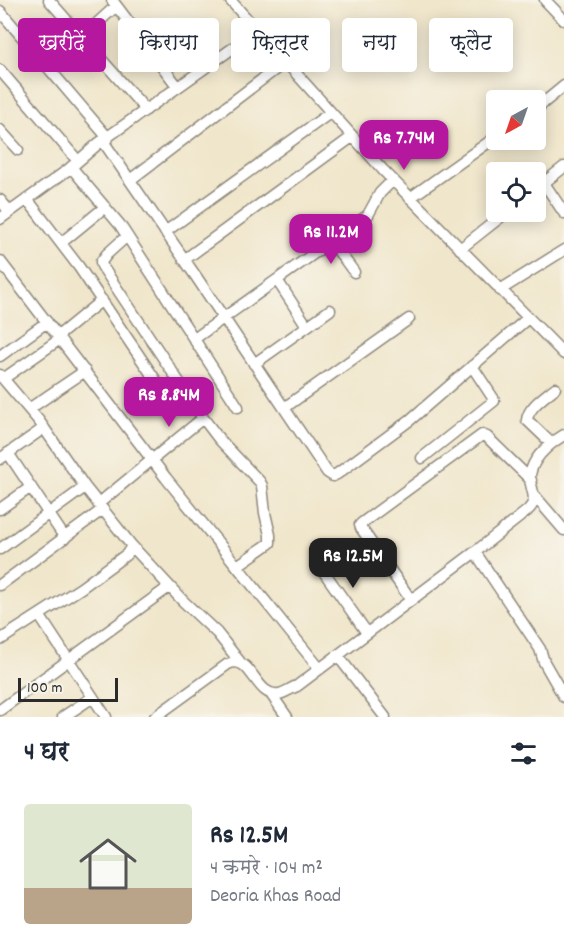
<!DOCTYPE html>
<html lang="hi">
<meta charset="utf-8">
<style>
:root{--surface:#fff;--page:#f2f2f3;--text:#1f2937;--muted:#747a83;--line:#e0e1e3;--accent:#b5179e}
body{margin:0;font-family:Dekko,"Playpen Sans Deva",sans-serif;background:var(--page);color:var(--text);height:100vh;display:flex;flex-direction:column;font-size:22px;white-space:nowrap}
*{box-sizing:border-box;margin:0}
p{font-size:20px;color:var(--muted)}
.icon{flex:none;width:33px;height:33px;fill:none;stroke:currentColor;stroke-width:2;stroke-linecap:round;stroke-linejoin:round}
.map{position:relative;height:717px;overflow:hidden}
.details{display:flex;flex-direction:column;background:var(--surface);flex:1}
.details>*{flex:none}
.top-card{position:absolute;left:18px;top:18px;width:528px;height:54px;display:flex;gap:12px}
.needle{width:39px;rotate:220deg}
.fabs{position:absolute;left:486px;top:90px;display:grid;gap:12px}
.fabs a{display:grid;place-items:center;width:60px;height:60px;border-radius:6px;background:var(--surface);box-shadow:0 3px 15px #0003;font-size:30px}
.scale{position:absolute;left:18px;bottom:15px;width:100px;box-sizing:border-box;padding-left:6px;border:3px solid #2b2b2b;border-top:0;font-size:16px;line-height:21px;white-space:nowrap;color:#2b2b2b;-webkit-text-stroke:4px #f7f3e8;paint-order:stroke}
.price{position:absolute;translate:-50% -51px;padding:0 14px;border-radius:12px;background:var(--accent);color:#fff;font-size:20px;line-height:39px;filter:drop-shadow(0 2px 3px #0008)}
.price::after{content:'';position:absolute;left:50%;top:36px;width:18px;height:14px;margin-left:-9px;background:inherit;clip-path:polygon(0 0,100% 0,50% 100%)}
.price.active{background:#222;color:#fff}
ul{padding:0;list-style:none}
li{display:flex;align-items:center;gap:18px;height:150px;padding:0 24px}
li+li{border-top:2px solid var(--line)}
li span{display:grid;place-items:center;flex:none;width:168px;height:120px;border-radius:6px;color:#555}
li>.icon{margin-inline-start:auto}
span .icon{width:72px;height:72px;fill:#fffc;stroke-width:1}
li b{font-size:26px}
h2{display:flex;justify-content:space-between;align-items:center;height:72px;padding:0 24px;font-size:26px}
.chip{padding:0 21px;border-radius:6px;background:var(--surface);box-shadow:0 3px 15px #0003;font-size:21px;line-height:54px}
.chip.active{background:var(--accent);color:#fff}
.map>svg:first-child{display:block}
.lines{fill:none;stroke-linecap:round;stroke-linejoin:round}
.minor-casing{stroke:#8e887b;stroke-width:13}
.minor{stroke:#fff;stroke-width:10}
</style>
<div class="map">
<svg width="564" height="717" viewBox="0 0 564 717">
<rect width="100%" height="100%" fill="#f7f3e8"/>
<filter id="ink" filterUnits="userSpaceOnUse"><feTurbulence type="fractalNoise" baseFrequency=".0167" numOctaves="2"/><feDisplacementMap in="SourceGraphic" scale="12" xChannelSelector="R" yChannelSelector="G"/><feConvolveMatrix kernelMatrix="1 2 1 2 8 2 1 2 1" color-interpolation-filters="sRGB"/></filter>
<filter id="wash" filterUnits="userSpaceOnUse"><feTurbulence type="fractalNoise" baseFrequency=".008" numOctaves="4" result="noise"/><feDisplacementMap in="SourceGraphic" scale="24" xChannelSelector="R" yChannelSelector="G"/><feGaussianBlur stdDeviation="1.35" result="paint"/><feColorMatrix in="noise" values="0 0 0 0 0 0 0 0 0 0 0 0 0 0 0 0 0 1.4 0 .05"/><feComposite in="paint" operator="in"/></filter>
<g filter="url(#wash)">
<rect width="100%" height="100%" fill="#f0e6cb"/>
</g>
<g filter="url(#ink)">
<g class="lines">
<g class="minor-casing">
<path id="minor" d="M49,0L146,110
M112,0L178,87
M230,0L383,170L564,354
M545,0L564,20
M0,11L108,138
M82,37L116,6
M0,70L78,161
M536,109L564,86
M0,130L18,150
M103,141L197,278L327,472L333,476L337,474L410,420L528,318
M71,167L120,225L238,407
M130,180L285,62
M544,183L564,213
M536,189L564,167
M410,198L496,137
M27,199L79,267L171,403
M0,200L10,212
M0,219L69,169L99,143L257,31
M165,232L330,113
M127,236L107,254L101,262L102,266L203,418L219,439L260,482L262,486L265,513L270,535V543L237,566
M331,241L354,272
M61,243L105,207
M460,249L507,212
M184,260L352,137
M0,261L166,478L320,669
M277,280L307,326
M500,290L564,250
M58,336L102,300
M194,339L368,215L380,193L393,180
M0,356L47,322
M254,364L330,310
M0,375L39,421L85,487L132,546L183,601L217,633L240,662
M3,379L60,339
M284,408L409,319
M29,409L85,371
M551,443L527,420C528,407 546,396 555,388
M8,453L65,538
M422,458L494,401L493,398L472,366
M0,459L44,428
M534,495L564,530
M98,504L203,418
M0,509L31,487
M0,549L85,487
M475,552L540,649L544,662L564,697
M317,562L367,633
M0,585L102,510
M411,600L361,528L360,525L362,523L482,435L487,437L531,480
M39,615L106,717
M0,640L81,588L127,554L132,546
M338,656L385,717
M271,694L287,717
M0,710L169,587
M63,717L93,697
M155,717L228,664C252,653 255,698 279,694C285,693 291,688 297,686L475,552L527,511C541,498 529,490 530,475C533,457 549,444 564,435"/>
</g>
<use href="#minor" class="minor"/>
</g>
</g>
</svg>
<div class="fabs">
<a><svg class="needle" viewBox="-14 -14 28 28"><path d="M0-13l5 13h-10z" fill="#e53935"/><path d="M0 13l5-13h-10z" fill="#747a83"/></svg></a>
<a><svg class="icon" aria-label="locate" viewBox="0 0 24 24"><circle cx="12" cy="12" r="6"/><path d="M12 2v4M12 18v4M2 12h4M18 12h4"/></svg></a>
</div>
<div class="scale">100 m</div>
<b class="price" style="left:404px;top:171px">Rs 7.74M</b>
<b class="price" style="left:331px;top:265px">Rs 11.2M</b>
<b class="price" style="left:169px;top:428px">Rs 8.84M</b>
<b class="price active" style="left:353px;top:589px">Rs 12.5M</b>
<div class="top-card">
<a class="chip active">खरीदें</a>
<a class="chip">किराया</a>
<a class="chip">फ़िल्टर</a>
<a class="chip">नया</a>
<a class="chip">फ़्लैट</a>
</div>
</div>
<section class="details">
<h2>4 घर<svg class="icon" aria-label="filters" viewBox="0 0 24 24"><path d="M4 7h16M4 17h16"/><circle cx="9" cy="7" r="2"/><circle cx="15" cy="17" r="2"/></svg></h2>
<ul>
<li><span style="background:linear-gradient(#dfe7d0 70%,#b9a48a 0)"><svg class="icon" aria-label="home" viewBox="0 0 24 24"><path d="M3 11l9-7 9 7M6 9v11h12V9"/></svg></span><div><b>Rs 12.5M</b><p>4 कमरे · 104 m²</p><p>Deoria Khas Road</p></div></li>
</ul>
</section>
